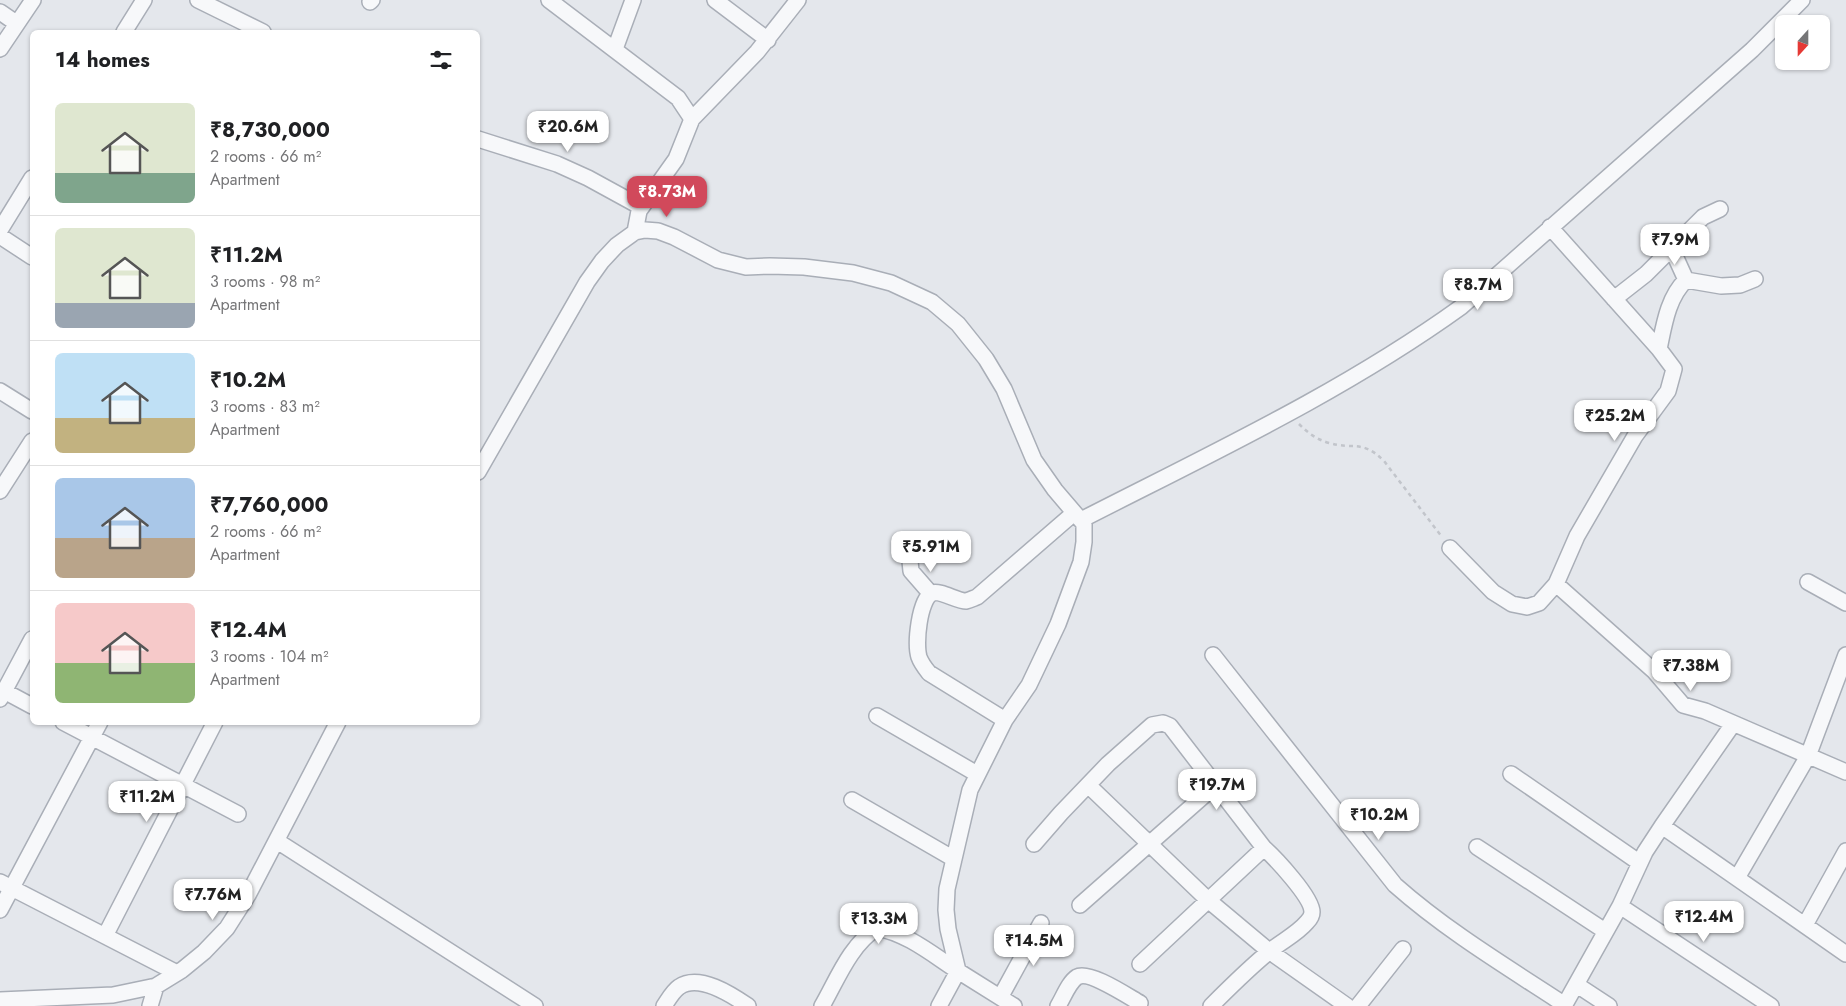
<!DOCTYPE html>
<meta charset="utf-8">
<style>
:root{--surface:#fff;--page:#f2f2f2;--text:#202124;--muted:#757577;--line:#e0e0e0;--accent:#d1495b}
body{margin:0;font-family:Jost,sans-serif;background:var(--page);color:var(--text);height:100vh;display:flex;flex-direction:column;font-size:19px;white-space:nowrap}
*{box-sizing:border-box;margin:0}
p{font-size:16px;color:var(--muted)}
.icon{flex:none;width:28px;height:28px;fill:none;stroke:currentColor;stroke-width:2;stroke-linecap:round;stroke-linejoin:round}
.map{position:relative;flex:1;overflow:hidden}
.side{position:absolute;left:30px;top:30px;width:450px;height:695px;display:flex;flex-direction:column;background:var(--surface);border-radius:8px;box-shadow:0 1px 4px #0004}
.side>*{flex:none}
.needle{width:32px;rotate:201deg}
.controls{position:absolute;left:1775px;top:15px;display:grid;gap:10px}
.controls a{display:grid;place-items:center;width:55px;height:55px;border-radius:8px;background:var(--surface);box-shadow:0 1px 4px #0004;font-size:25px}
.price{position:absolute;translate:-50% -42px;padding:0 11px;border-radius:10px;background:#fff;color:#222;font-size:16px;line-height:32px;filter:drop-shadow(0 1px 2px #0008)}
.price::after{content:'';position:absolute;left:50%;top:30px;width:15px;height:11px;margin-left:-8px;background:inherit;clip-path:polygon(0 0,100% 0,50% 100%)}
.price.selected{background:var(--accent);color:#fff}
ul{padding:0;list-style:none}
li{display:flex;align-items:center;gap:15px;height:125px;padding:0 25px}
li+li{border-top:1px solid var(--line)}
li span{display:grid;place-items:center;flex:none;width:140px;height:100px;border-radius:8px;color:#555}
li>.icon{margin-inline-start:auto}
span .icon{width:60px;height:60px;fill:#fffc;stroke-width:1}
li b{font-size:21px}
h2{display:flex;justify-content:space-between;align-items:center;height:60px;padding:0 25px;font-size:21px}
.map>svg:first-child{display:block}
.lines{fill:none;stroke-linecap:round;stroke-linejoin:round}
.minor-casing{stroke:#a9aeb7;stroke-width:18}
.path{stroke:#c2c5cb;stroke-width:2.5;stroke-dasharray:4 4;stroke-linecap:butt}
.minor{stroke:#f7f8fa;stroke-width:15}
</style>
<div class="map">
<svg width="1846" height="1006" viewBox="0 0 1846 1006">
<rect width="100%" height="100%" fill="#e4e7ec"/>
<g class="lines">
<g class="minor-casing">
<path id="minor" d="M198,0L263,32
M549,0L678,98L692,119L676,159L639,211L635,232
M715,0L768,40
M370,2L372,0
M0,12L16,23
M124,32L144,0
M0,49L33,0
M615,49L633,0
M692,119L757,52L798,0
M478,139L557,164L588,178L641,207
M0,230L32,178
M0,236L32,257
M1669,250L1676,258L1686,280
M1614,299L1646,274L1703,217L1720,209
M1659,349C1664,325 1668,297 1686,280L1721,286L1740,285L1755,279
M0,391L32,411
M478,472L587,282L602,261L617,245L635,232L645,230L658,231L674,237L718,260L746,267L770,266L804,267L853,273L891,283L932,302L958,324L986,359L1004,389L1034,460L1055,490L1084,524V542L1081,562L1058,624L1029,685L1005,720L970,790L947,889L946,910L948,929L958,971L1014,1006
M0,491L32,441
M1081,520C1210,454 1343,392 1461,307L1752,50L1802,0
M1450,548L1493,592L1512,604L1527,607L1539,603L1556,584L1577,536L1635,436L1668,391L1674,369L1659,349L1550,227
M910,561L911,571L931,594
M1808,582L1846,603
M1556,584L1654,671L1683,705L1705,711L1846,772
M1213,655L1395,885C1447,931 1507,967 1565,1005
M4,691L32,706
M0,699L32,639
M877,716L977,774
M1005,720L929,673C925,668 921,663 919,657C915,644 919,600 932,593C940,590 957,601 966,601C970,600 974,598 977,597L1074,513
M63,722L238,814
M1511,774L1640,863
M1088,785L1208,900L1269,951L1347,1006
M852,800L954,859
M1662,826L1733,724
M277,841L535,1006
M1034,844L1061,813L1108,764L1152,725L1163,723L1170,726L1264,848C1275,858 1312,897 1312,912C1312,916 1310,919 1307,922C1297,934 1282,941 1270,951C1250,967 1230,987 1211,1006
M1477,847L1605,931
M1737,878L1808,756L1846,655
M0,882L177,973
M1080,905L1216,785
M1620,906L1771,1006
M0,910L100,722
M1805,925L1846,851
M105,936L215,722
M1140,964L1264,848
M1577,985L1609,1006
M1001,996L1041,923
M0,1000L113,995L156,986L182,970L204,952L227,928L248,895L338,722
M150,1006L156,986
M664,1006C668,1000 673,991 679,987C699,973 732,995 748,1006
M822,1006C837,980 850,945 877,928C907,933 933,955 958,971L939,1006
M1058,1006C1063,998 1069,982 1077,977C1089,970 1129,997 1140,1003
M1358,1006L1403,949
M1564,1006L1620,906L1645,852L1662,826L1846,954"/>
</g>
<path class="path" d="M1299,424C1308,433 1316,439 1329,443C1353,450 1362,439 1384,461L1442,537"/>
<use href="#minor" class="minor"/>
</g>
</svg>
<div class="controls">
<a><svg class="needle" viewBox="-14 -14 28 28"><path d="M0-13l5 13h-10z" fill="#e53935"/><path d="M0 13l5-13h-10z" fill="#757577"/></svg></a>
</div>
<b class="price" style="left:568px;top:153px">₹20.6M</b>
<b class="price selected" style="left:667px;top:218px">₹8.73M</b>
<b class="price" style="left:1675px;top:266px">₹7.9M</b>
<b class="price" style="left:1478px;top:311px">₹8.7M</b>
<b class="price" style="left:1615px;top:442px">₹25.2M</b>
<b class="price" style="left:931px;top:573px">₹5.91M</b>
<b class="price" style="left:1691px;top:692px">₹7.38M</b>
<b class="price" style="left:1217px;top:811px">₹19.7M</b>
<b class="price" style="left:147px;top:823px">₹11.2M</b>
<b class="price" style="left:1379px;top:841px">₹10.2M</b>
<b class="price" style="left:213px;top:921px">₹7.76M</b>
<b class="price" style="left:1704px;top:943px">₹12.4M</b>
<b class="price" style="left:879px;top:945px">₹13.3M</b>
<b class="price" style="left:1034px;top:967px">₹14.5M</b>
<section class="side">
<h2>14 homes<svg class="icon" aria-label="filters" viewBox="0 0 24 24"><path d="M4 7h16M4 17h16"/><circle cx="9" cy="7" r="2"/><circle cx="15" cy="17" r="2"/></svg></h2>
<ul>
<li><span style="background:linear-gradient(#dfe7d0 70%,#7fa58c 0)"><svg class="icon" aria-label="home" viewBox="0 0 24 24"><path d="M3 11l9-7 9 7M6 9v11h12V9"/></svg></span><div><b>₹8,730,000</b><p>2 rooms · 66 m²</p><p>Apartment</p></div></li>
<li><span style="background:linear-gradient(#dfe7d0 75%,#9aa5b1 0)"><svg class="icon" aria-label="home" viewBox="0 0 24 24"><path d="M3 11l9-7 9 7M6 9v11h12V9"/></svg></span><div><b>₹11.2M</b><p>3 rooms · 98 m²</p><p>Apartment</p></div></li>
<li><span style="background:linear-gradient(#bfe0f5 65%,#c2b280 0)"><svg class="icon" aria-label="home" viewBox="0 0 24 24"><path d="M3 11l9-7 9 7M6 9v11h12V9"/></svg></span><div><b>₹10.2M</b><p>3 rooms · 83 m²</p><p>Apartment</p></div></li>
<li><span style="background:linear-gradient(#a9c7e8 60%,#b9a48a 0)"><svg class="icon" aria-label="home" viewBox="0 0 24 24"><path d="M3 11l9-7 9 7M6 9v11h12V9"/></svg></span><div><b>₹7,760,000</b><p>2 rooms · 66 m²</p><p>Apartment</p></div></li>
<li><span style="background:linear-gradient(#f6c9c9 60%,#8fb573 0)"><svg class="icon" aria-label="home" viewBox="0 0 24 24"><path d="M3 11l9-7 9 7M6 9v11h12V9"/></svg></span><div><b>₹12.4M</b><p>3 rooms · 104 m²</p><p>Apartment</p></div></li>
</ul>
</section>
</div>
